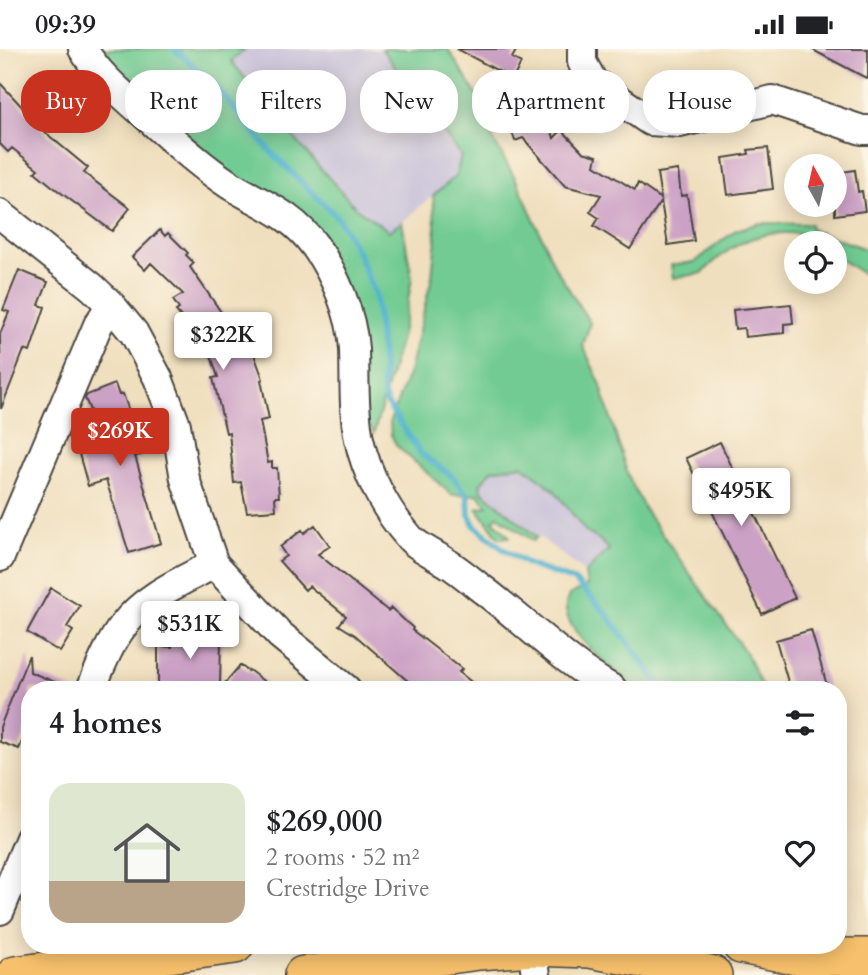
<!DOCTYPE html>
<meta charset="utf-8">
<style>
:root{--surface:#fff;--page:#f6f6f6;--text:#202124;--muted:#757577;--accent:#c8321e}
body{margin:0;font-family:Cardo,serif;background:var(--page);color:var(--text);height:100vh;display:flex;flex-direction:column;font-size:26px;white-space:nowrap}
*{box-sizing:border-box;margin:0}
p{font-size:23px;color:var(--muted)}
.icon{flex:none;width:38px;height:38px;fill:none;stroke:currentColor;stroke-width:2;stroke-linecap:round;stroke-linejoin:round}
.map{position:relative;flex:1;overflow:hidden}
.sheet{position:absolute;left:21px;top:632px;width:826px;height:273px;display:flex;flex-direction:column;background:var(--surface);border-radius:28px;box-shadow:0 4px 18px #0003}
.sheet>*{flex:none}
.guide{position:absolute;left:21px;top:21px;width:826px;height:63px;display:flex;gap:14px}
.needle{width:46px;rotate:352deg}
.tools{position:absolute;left:784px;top:105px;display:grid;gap:14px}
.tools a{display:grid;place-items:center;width:63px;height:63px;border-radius:50%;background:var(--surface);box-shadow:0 4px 18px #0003;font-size:35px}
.price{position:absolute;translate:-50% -60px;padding:0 16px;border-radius:7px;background:#fff;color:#222;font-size:23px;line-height:46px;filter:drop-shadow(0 2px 4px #0008)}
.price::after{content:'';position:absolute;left:50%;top:42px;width:21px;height:16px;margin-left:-10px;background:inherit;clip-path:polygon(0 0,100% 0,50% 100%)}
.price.selected{background:var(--accent);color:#fff}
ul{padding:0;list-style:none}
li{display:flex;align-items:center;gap:21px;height:175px;padding:0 28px}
li span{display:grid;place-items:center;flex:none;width:196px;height:140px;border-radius:21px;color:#555}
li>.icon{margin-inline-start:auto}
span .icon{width:84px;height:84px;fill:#fffc;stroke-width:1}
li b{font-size:30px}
h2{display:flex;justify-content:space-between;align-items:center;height:84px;padding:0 28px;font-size:30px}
.pill{padding:0 24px;border-radius:28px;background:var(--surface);box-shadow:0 4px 18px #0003;font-size:24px;line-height:63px}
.pill.selected{background:var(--accent);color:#fff}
.status{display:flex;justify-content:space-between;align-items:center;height:49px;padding:0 35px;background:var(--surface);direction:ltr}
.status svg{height:19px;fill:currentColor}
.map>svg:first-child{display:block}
.industrial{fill:#c6c0d9}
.green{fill:#71cb92;stroke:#4e7b5e;stroke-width:2}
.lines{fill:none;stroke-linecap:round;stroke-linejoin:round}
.stream{stroke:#4eb2cd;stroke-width:6}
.building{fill:#cca1c6}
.minor-casing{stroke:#494641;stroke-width:32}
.major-casing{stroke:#494641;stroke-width:40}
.minor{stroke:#fff;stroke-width:28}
.major{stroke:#f7c06c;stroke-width:37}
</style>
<div class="status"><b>09:39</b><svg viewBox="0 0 49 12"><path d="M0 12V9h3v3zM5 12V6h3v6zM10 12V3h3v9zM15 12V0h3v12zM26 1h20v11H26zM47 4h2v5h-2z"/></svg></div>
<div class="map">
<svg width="868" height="926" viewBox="0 0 868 926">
<rect width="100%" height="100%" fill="#fcf5e5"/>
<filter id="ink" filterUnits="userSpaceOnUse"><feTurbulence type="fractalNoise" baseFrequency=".0143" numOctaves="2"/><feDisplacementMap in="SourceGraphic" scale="14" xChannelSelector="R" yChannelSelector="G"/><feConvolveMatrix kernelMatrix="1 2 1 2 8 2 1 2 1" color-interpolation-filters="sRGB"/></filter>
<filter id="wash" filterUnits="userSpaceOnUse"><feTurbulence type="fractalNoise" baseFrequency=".00686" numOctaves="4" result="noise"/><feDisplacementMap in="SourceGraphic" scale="28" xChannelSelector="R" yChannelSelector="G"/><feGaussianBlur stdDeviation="1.57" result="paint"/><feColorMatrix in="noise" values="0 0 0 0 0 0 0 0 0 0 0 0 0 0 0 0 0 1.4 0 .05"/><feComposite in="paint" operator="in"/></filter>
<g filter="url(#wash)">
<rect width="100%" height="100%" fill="#f0dfbe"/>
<path class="industrial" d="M245,0H382L461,107L456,127L402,173L389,182L356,159L312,110L230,11Z
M522,416L554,441L586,483L600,491L610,500L585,524L482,442L480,436L492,421Z"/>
<path class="green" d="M91,0H245L231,12L312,110L356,159L389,182L402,173L412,229L402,285L374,384L367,374L332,210L233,128Z
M382,0H448L481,53L491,87L518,134L555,218L590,274L583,297L600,334L628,427L645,461L746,604L763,640H638C618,625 563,584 566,556C566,553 568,549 569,546L587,537L585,524L609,500L600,491L586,483L554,441L522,416L492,421L480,435L482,442L537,488L533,492L498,467L493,471L510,488L499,489L477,459L488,457L478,445L452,446L397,397L391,386L390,372L409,323L432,228L436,189L433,147L456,127L461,107Z
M760,174L810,175L811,180L868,201V228L835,207V194C830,194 823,195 818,194C811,193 806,186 799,185C760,180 729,195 703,224L673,229L671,216L695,213L736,181Z"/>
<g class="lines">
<path class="stream" d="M174,0L210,31L271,103L339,170L358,204L375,245L383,318V341L386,353L421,405L452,427L468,447L469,465L474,476L503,500L529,516L575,532L606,564L663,640"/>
</g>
<g id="blocks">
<path class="building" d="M457,0H517L512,9L521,14L513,30Z
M811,0H868V30Z
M537,33L554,89L562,81L583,103L597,107L595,116L635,141L638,134L661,150L657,124L678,121L681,147L687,146L694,192L668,196L661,152L630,200L594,177L599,169L590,163L601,146L565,137L523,89L515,92L511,80L506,82L495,45Z
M0,34L47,85L88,119L84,124L130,159L112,182L52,137L35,123L38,120L12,99L8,103L0,95Z
M768,99L773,140L728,146L723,109L749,105L748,101Z
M855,121L858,143L862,142L865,162L835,166V124Z
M160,181L165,187L168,184L188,204L186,206L194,214L190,218L239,289L247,286L263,330L261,331L269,370L260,372L268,414L272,413V419H277L279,448H275L276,461L247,463L241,433L234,434L229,383L226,384L213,329L218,328L205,289L201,292L176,262L179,260L173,251L183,245L151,214L145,221L132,208Z
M19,221L48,233L39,256L45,258L30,303L24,301L1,360L0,285L9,263L3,261Z
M791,255L793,274L784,275V284L745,288L744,279L735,280L733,261Z
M115,335L119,346L123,345L131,368L142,406L135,407L161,494L129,504L106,431L88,437L79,405L104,397L85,349L87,346Z
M720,393L795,549L762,565L686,409Z
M315,476L330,497L318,505L388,562L391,559L413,579L412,581L462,620L459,623L480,640H417L355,586L339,576L346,567L309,537L305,541L279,512L286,507L280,498L302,481L304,484Z
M51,539L80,557L67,578L73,582L60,603L27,583Z
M172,580H189V588H202V591H221L220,636L158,635V597L172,598Z
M811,581L828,640H790L776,591Z
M29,606L30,623L72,640H30V673L19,700L0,693V678Z
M240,616L248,622L249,621L274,640H220Z"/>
</g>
</g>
<g filter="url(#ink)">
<use href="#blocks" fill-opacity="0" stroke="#494641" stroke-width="2"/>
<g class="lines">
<g class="minor-casing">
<path id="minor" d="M83,0C98,26 122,45 144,65C172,90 198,115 230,136C263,156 291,164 315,197C335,225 352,266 354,300C355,331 353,360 359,390C366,424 386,462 409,488C417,498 433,504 444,512C456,519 467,528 478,537C523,570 563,612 612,640
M582,0V13L593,33L650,72L680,74L772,51L862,81H868
M0,165L92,238L111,256L134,284L158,329L176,376L185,430L214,515L280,586L346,640
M0,508L98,276L111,256
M91,640C100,619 109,595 123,577C145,547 182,532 214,515
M0,861L30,789
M532,896L536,926"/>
</g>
<g class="major-casing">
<path id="major" d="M741,896L802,908H868
M15,926L235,896
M303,926L479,902L532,898L590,900L669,915L713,926"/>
</g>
<use href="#minor" class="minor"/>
<use href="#major" class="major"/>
</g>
</g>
</svg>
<div class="tools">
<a><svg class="needle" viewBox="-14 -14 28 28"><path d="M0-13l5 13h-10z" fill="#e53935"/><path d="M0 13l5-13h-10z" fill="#757577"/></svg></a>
<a><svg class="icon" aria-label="locate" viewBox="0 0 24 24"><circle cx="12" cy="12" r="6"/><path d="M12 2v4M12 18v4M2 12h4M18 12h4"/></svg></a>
</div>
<b class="price" style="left:223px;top:323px">$322K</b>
<b class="price selected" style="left:120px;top:419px">$269K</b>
<b class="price" style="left:741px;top:479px">$495K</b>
<b class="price" style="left:190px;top:612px">$531K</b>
<div class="guide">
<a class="pill selected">Buy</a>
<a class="pill">Rent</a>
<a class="pill">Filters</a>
<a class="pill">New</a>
<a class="pill">Apartment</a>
<a class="pill">House</a>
</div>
<section class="sheet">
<h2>4 homes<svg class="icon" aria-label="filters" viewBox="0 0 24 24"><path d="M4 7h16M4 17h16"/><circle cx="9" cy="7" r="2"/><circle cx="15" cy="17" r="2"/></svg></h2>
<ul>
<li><span style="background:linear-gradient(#dfe7d0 70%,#b9a48a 0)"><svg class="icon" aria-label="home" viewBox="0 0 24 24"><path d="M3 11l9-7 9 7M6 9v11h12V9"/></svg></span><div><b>$269,000</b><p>2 rooms · 52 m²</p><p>Crestridge Drive</p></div><svg class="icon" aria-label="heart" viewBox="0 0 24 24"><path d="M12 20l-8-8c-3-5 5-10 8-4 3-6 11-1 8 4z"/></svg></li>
</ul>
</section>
</div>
